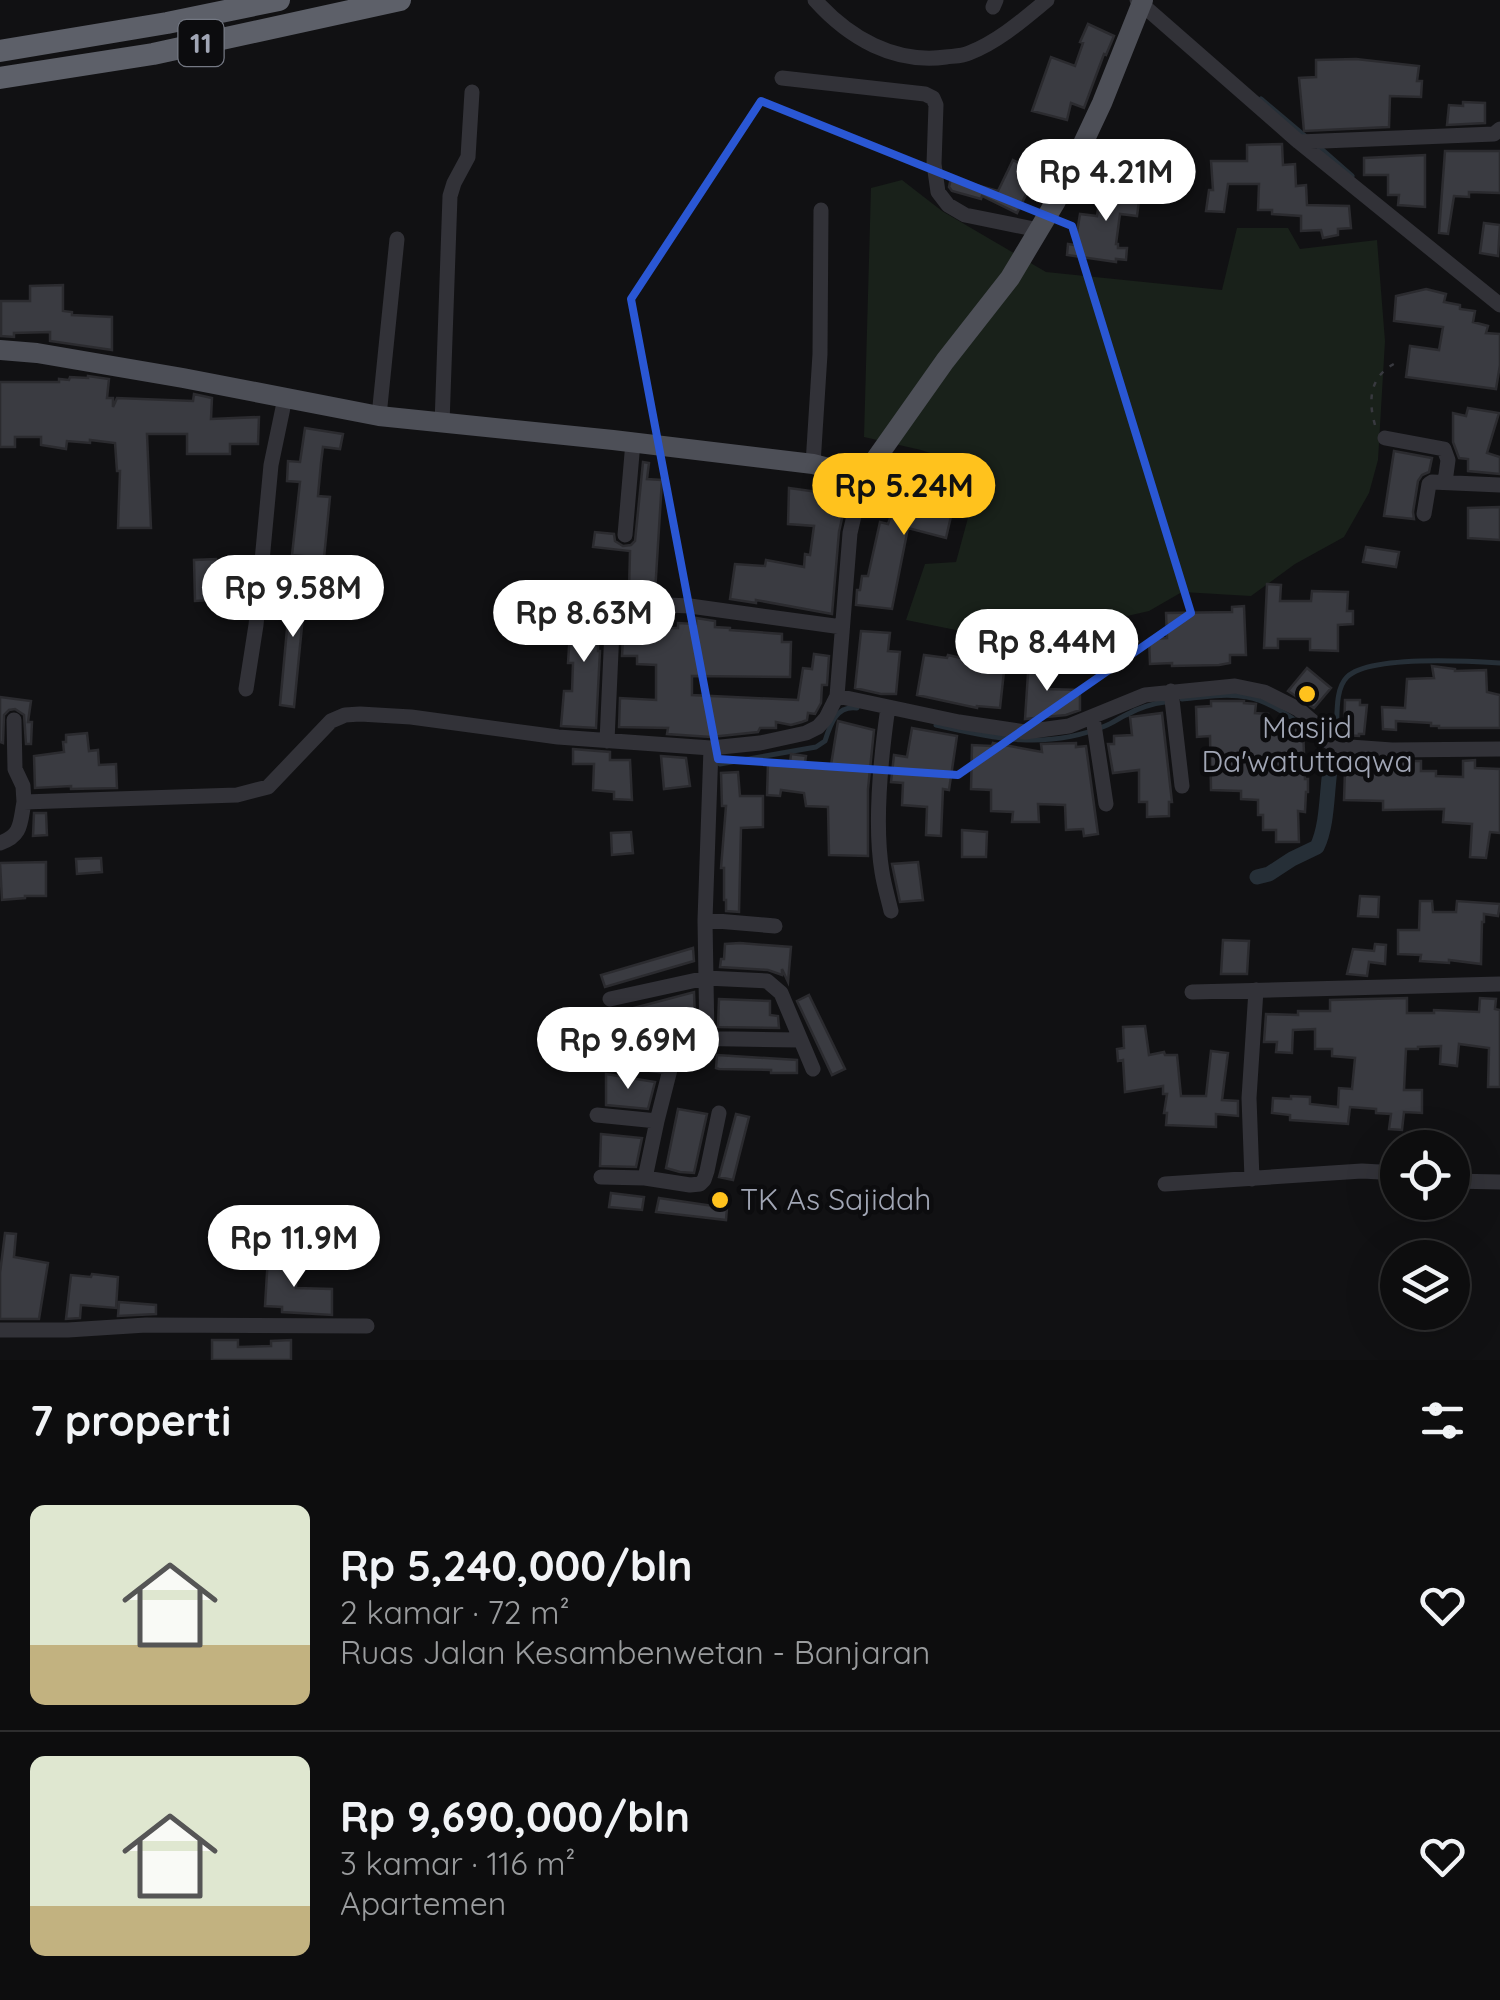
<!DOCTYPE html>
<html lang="id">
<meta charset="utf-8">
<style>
:root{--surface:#0d0d0e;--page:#161617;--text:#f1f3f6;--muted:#9a9c9e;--line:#2d2d2e;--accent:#ffc21d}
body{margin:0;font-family:Quicksand,sans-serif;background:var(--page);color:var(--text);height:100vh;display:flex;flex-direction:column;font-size:38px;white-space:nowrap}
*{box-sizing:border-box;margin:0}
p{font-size:32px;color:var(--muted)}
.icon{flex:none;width:55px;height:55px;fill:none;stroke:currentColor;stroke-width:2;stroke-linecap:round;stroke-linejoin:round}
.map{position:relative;height:1360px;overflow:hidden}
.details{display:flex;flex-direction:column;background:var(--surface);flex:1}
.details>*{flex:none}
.buttons{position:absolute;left:1380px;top:1130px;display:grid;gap:20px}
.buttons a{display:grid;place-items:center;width:90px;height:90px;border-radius:50%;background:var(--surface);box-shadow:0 10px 40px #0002,0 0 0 2px var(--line);font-size:50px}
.price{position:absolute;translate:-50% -85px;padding:0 22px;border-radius:35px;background:#fff;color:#222;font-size:32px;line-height:65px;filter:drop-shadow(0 2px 5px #0008)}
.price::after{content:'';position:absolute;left:50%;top:60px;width:30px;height:22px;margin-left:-15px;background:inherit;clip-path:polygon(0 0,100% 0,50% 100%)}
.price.on{background:var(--accent);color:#111}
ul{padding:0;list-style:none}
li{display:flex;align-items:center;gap:30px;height:250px;padding:0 30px}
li+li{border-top:2px solid var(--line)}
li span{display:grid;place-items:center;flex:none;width:280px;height:200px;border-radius:15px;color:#555}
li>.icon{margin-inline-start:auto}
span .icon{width:120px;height:120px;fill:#fffc;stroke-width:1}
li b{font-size:42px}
h2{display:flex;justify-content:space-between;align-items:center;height:120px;padding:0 30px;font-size:42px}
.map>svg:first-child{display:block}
.green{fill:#19211a}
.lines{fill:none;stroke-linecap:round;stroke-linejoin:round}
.stream{stroke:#262f37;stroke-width:5}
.canal{stroke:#262f37;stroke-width:15}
.building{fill:#3a3b41;stroke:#2b2b2f;stroke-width:2.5}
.path{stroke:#38393f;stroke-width:2.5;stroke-dasharray:5 8;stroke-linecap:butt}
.minor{stroke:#323238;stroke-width:15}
.major{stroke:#4d4f57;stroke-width:20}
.highway{stroke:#5d6069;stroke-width:22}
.marked{fill:none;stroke:#2a57d4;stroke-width:8;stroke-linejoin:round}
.poi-dot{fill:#ffc21d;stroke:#0c0c0e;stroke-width:4}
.labels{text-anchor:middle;stroke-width:9;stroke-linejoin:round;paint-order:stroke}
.shield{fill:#0c0c0e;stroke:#747883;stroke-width:2.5}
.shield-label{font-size:28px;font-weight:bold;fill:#a1a6b5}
.poi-label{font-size:30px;fill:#a1a6b5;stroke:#0c0c0e}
</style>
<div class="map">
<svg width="1500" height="1360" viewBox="0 0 1500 1360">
<rect width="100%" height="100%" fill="#111113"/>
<path class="green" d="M902,180L942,211L1046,272L1222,290L1237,228H1288L1300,249L1377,240L1385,341L1378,460L1369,493L1344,537L1295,564L1251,596L1182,592L1149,611L1114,619L1093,644L966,632L906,620L925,564L956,562L981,470L921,450L864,437L871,188Z"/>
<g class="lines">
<path class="stream" d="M1261,99L1306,137
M1319,147L1352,176
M1182,699C1203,697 1226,693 1247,697C1270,701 1292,718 1311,731
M936,725C995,739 1047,750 1105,726C1113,723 1119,718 1126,715C1140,707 1155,703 1171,701
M1336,737C1338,719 1334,690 1347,677C1370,655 1468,661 1500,663
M1334,753L1340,755L1367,756
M720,764L816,747L825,741C830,725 836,705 857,708"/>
<path class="canal" d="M1257,877L1269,874L1292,859L1317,847C1329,822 1326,786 1332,757"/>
</g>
<path class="building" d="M1088,24L1114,36L1106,55L1104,54L1084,108L1071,103L1067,120L1032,111L1051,57L1075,66L1083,43L1080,42Z
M1356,59L1419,66L1417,81H1422L1421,97L1390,96L1389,127L1304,131L1299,78L1316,77V60Z
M1463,102L1485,103V123L1447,125L1449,105L1463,106Z
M1282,144L1283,165L1295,164L1296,186L1306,185L1307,205L1349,206L1351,228L1338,229V235L1323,238L1321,230L1301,231V216L1272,214V210H1258L1259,184H1228L1224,212L1206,211L1209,190H1213L1211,161H1247V145Z
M1445,151H1500V193L1469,192V197L1454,196L1448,234L1439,233Z
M1425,155V207L1398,205L1399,195H1388V175H1364V158Z
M1013,160L1037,172L1017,213L982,196L981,199L952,191L949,187L951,178L998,191Z
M1110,176L1136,181L1133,201H1139L1137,216L1120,214L1116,244H1118V248H1127L1126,260L1116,259V262L1067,255L1068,244L1075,245L1080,214L1097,216L1100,196L1106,197Z
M1484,223L1500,225L1498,256L1480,253Z
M63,285V311L72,312V315L112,317V350L50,341V332L14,333V337L1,336V301H30V286Z
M1426,289L1446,294L1444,302L1460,305V309L1475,311L1473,322L1488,326L1486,333L1500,334V365L1496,389L1406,377L1410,346L1439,350L1443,327L1394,321L1396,296Z
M88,376L109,379L107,398H113V407L117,398L193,401L194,394L212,398L211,419L259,417L258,444H230V454H187V434H147L151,528H118L120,471H117L115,443L90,440V443L67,441L66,449L41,445V437H15V447H0V382H59V379L69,380L70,377L88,378Z
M1468,408L1499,413L1487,453L1500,457V474L1468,471V459L1459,458L1453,442V413L1466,416Z
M305,428L343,434L340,449L323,447L321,463L318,496L330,497L324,558L292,555L300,482L287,481L288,461L300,462Z
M1394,451L1432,458L1429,472L1422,475L1418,481L1413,512L1414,519L1384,516Z
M643,462L649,463L647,479L662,480L655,593L629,592L630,551L593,547L595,532L614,534L615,541L623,546L631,545L635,541Z
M905,476L960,495L952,512L946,538L908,528L892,609L856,605L857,590H860L862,576H868L880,522L888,524Z
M789,488L847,496L839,532L832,614L756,600V603L730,599L735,564L765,566L766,560L804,567L805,554L810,555L814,526L788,524Z
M1500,507V540L1468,538V508Z
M1366,547L1399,552L1396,567L1363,562Z
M216,559L217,578H210L211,600L195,601L194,560Z
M292,575H307L294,707L280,705Z
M1267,584L1281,585L1280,601H1311L1312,591L1348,592L1347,611H1353V624L1338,625V651L1310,650V639H1278V648H1264Z
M585,592L605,599L602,605L601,628L598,636V651H600L596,728L561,726L564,691H572L573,663H568L570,631Z
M1244,606L1246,655H1230V663L1219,665L1172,666V663L1150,664L1149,639L1167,638L1166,613L1232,612V607Z
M624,618H636V625H649V628H678V623L696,624V618L715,621V627L730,628V630L782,634V642H791L790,677L692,676V695L798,700L803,668L812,669L814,654L829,656L827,685H822L821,703L815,714L808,713L807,720L802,722L791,725L776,722V728H760L758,732L711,737L667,734L668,728L619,727L620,698L656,700V665L637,664V656H622Z
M861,631L890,633L888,651L900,652L896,694H881L855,688Z
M988,651L1006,653L1000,708L977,706V708L917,695L924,655L947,658L948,655L987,664Z
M1029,658L1050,660L1047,689L1080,690V710L1066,715L1025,719Z
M1432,666L1455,669V671L1486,670L1487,692L1500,695V728H1439V726H1431V723L1396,721V730L1383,729L1382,707L1405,708L1407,679L1434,678Z
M1307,668L1331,688L1314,708L1288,691Z
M0,697L31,701L28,722H32L31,744H26L24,715L15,709L9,710L4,715L3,743L0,742Z
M1345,700H1360V705H1367L1364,734H1359V736L1344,735Z
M1211,701H1244V703L1256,704L1255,713L1268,714L1267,722L1280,723V727L1303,728L1305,779H1308V792H1306L1305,812L1298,811L1299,842H1276V830H1263V815H1258V800L1241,799V791L1211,790L1210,736L1197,737L1196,707L1211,706Z
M1162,713L1172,802H1169V816L1147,817V802H1139V770L1113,773L1108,744H1114V736L1132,735L1130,717Z
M838,721L874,730L868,789V856L829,855L828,807L806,806L804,793L781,790L780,796L767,795L768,763H790L791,754L806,756L805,763L831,765Z
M912,728L957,736L949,790L943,789L941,836L926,835L927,807L902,805L903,783L891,782L894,755L907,757Z
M87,733L89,751L98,750L99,765L116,764L117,788L71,789V786L35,788L34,756L64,752L63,742H66V735Z
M993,743L1042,752L1041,744L1076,743V747L1086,746L1098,834L1084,836L1083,829L1066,830L1065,805L1038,804L1039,822H1012L1013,812L991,811V790L971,789L972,745L992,746Z
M573,749L610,752V760H630L632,800L614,799V792L593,790L594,764H573Z
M661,756L686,758L690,786L664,789Z
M1348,758L1361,759L1360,769L1385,770L1384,761H1421V771H1436V776L1463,777V761L1475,760V768L1500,769V833L1490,832L1486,858L1470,857L1472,824L1443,822L1444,809L1383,810V801L1344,800L1345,771H1347Z
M738,772L740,796H763V827L741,828L739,912L726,911V900H724V868H721L726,806H722L721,773Z
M34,813H46L47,835L33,836Z
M962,830L987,832L986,857H962Z
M631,832L633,853L612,855L611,833Z
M101,858L102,872L77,874L76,859Z
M46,862V896H25V898L2,900L0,863Z
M918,862L923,900L900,902L892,864Z
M1360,896L1379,897L1378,917L1358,916Z
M1420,901H1432L1433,912H1456L1457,901L1500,904L1498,916L1484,914V922H1482L1481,964L1449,960V963L1420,961L1421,955L1398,954V930H1419Z
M1223,940L1249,941L1247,974H1221Z
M740,943L791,947L788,982L782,969V975L768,970L720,967L721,959H724L725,944Z
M1375,944L1386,945L1385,964L1369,962L1367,976L1347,974L1353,949L1374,951Z
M693,948L694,961L605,987L601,975Z
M694,992L695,1020L621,1039L618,1027L623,1026L619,1012Z
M809,995L845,1069L832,1075L797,1001Z
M1407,998V1013H1434V1010L1479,1012L1480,998L1496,999L1495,1009L1500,1010V1087H1488L1489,1048L1459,1044L1457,1066L1440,1064L1441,1046L1418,1047V1049H1406L1404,1090H1422V1113L1404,1112L1402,1130L1389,1129L1391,1114L1376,1113V1109L1350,1107L1348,1124L1290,1120V1115L1272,1113L1273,1098L1291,1099V1096L1310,1097V1104L1338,1107L1339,1088L1352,1089L1355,1058L1332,1056V1049H1315V1029L1293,1030L1292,1053L1276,1052L1277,1042H1264L1266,1014L1298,1015V1011H1330V1000Z
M719,999L770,1001V1015L778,1016L779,1028L718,1027Z
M1145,1026L1149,1055L1164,1052L1165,1055H1177L1181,1096H1206L1211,1051L1228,1053L1222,1100L1238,1101V1116L1216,1114V1127L1166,1125L1167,1113H1164L1167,1094H1163V1086L1125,1092L1123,1060L1118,1061L1117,1049L1124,1048L1123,1027Z
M717,1055L797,1060V1073H771V1070L719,1069L716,1068Z
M606,1074L655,1082L648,1109L606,1105Z
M678,1109L707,1114L694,1173L680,1172L666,1168Z
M736,1114L749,1117L733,1180L719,1177Z
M601,1134L642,1138L636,1167L600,1166Z
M611,1193L644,1197L642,1210L609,1207Z
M659,1198L727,1208L726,1220L656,1212Z
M5,1233L16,1234L14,1257L48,1263L39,1319H0V1273Z
M284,1255H297L296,1288L332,1289V1315L282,1312V1307L265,1306L268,1256L284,1257Z
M92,1274L118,1277L116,1308L81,1305L80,1318L66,1319L71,1275L91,1277Z
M119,1302L156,1305V1314L118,1316Z
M212,1340H238V1347L271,1346V1341L291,1340V1360H212Z"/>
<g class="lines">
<path class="path" d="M1375,425C1367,397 1371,373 1400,361"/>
<path class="minor" d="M815,0C849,38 894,64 946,57C954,56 963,56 969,53C998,42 1024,19 1047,0
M1137,0L1299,142L1500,305
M993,7L996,0
M782,78L925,94L933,98L936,105L934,164L938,192L948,205L965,215L1039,230
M1299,142L1494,134L1500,129
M379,416L397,239
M442,424L450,196L454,183L468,157L472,92
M1385,438L1444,449L1448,460L1445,482
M813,464L820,354L821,210
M1424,514L1429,484L1432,482L1500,485
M625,535L633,442
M246,689L256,625L271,465L285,398
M1171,691L1182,786
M837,696L959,722L1025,732L1069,726L1145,695L1235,686L1264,692L1298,709L1312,721L1326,740L1336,746L1392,750L1500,749
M888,707C881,756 874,824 882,872C884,885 888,898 891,911
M1093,718L1106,804
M14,720L15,769L23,786L24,802
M607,741L613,607L622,603L690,606L842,627
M0,843C22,836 20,823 24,802L237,795L268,787L331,721L345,715L360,714L411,717L558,737L711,748L760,743L806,733L818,727L826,718L837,696L850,533L863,477
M705,920L775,926
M1192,992L1500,984
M610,999L706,978L767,981L781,993L813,1069
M707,1039L705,920L711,748
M669,1067L622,1061L619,1059V1051L678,1038L799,1040
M597,1115L657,1121
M601,1177L645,1178L690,1185L700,1184L704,1180L707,1171L719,1113
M645,1178L657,1121L678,1038
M1252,1179L1249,1098L1256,990
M1452,1181L1500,1182
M1165,1184L1362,1171L1398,1173
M0,1330H68L146,1325L367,1326"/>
<path class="major" d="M0,350L37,353L183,378L379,416L613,440L813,464L863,477L945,361L1010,278L1056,201L1102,103L1143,0"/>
<path class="highway" d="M0,51L167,23L279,0
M0,78L153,54L400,0"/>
</g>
<path class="marked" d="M761,101L1072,226L1191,613L958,775L718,759L631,299Z"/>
<g class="poi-dot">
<circle cx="1307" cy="694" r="10"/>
<circle cx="720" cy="1200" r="10"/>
</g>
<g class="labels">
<rect class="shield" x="178.5" y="20" width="45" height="46" rx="8"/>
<g class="shield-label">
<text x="201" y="53">11</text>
</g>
<g class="poi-label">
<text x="1307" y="738">Masjid<tspan x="1307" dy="34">Da'watuttaqwa</tspan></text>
<text x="740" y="1210" text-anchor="start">TK As Sajidah</text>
</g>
</g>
</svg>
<div class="buttons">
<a><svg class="icon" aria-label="locate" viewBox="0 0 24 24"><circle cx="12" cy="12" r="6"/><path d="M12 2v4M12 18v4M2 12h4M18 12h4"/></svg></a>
<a><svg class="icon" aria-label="layers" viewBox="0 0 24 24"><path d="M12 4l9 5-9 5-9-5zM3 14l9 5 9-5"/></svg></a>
</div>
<b class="price" style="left:1106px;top:224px">Rp 4.21M</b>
<b class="price on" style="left:904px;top:538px">Rp 5.24M</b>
<b class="price" style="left:293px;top:640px">Rp 9.58M</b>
<b class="price" style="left:584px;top:665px">Rp 8.63M</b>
<b class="price" style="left:1047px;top:694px">Rp 8.44M</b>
<b class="price" style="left:628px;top:1092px">Rp 9.69M</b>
<b class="price" style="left:294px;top:1290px">Rp 11.9M</b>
</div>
<section class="details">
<h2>7 properti<svg class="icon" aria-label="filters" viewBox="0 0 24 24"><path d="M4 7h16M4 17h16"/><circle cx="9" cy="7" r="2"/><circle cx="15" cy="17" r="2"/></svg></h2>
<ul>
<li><span style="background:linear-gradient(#dfe7d0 70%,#c2b280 0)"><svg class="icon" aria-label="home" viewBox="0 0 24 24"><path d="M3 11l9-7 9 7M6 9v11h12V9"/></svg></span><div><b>Rp 5,240,000/bln</b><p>2 kamar · 72 m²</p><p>Ruas Jalan Kesambenwetan - Banjaran</p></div><svg class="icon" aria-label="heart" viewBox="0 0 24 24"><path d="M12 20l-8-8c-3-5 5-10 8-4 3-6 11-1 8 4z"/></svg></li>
<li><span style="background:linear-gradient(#dfe7d0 75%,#c2b280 0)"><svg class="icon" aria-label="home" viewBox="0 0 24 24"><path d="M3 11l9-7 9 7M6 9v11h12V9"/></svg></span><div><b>Rp 9,690,000/bln</b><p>3 kamar · 116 m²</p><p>Apartemen</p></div><svg class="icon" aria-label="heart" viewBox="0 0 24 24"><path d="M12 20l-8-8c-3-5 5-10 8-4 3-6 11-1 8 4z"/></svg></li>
</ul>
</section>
